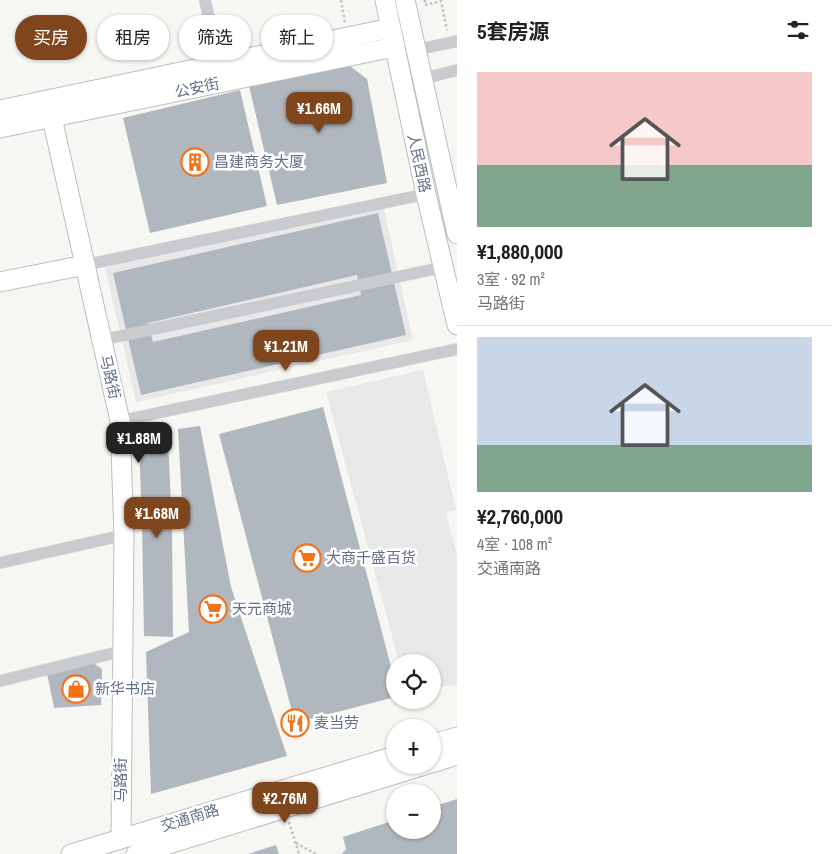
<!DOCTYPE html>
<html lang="zh">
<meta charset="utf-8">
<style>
:root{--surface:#fff;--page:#f6f6f6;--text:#202124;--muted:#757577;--line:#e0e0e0;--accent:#7f461e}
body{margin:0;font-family:"Archivo Narrow","Noto Sans SC",sans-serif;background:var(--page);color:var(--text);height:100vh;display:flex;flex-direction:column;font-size:19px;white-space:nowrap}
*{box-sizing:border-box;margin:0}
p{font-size:16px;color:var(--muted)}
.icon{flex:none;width:28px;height:28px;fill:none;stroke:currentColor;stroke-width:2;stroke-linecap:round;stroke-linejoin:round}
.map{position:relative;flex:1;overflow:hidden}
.panel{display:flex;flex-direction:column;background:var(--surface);width:375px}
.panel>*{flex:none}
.banner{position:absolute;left:15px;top:15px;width:366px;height:45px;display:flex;gap:10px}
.fabs{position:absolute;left:386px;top:654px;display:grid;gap:10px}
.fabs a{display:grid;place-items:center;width:55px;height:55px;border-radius:50%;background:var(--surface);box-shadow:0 1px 4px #0004;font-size:25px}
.price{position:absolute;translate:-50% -42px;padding:0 11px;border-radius:10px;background:var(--accent);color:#fff;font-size:16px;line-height:32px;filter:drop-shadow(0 1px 2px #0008)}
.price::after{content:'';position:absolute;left:50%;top:30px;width:15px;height:11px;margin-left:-8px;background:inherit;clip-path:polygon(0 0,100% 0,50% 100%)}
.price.active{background:#222;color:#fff}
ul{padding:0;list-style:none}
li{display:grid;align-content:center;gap:10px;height:265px;padding:0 20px}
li+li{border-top:1px solid var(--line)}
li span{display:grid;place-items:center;height:155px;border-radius:0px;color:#555}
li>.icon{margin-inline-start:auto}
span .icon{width:90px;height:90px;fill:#fffc;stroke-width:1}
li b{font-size:21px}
h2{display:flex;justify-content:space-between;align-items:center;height:60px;padding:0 20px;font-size:21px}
.pill{padding:0 18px;border-radius:22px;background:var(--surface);box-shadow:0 1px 4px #0004;font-size:18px;line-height:45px}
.pill.active{background:var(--accent);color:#fff}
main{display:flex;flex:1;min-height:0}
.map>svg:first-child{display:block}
.built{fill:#e7e8e7}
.building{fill:#b1b7be;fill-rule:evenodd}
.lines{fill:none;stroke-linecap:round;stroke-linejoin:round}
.secondary-casing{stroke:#babec4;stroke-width:21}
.path{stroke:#bfc1c4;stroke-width:2.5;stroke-dasharray:2.5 2.5;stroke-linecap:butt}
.street{stroke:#c9cbcf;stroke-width:12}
.secondary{stroke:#fff;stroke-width:19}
.labels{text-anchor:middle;stroke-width:5;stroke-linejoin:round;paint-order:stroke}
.street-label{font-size:15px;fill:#637087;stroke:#fff}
.poi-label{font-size:15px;fill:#637087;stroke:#fff;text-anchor:start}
</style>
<main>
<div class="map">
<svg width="457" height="854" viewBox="0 0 457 854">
<rect width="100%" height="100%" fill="#f6f7f3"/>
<path class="built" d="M384,209L413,340L136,402L105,267Z
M423,370L456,510L446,513L457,555V684L433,688L432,662H399L326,392Z"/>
<path class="building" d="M339,65L350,66L367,79L387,183L277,205L249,86Z
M240,90L267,206L150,233L123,118Z
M378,213L406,335L141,395L113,273ZM357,275L361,295L153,342L148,323Z
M323,407L395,682V697L295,723L219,434Z
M200,426L231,587L287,756L151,794L146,652L189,632L178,429Z
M168,440L172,524L173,637L144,636L142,525L139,442Z
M92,662L102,669L101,705L54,708L47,673Z
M457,799V854H342L346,849L343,837L395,820V830H432V807Z
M276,845L279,854H248Z"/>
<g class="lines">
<g class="secondary-casing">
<path id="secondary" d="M385,0L426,194L457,325
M405,0L457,234
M48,100L120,421L124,535L121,838
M0,110L391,28
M0,128L394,47
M0,282L85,265
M432,744L457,737
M432,763L457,755
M71,854L395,756
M136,854L425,765"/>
</g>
<path class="path" d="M341,0L345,23
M425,0V5L441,1L447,30
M289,822L299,854
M296,843L316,854"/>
<path class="street" d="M205,0L219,64
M416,50L457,41
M422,79L457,70
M85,265L426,194
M102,340L444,267
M120,421L457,349
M0,563L124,535
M0,681L122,651"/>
<use href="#secondary" class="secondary"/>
</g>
<defs>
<g id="building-ring" transform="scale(1.4375)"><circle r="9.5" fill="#fff" stroke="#f47316" stroke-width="1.5"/><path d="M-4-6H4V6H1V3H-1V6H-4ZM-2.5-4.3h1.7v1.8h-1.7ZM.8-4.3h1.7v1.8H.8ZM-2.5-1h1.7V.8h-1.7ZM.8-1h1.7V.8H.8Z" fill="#f47316"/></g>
<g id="supermarket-ring" transform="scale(1.4375)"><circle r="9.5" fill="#fff" stroke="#f47316" stroke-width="1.5"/><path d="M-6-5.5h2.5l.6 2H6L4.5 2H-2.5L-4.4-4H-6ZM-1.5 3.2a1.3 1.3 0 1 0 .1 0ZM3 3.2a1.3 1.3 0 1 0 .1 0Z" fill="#f47316"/></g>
<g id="shop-ring" transform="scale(1.4375)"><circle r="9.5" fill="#fff" stroke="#f47316" stroke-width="1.5"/><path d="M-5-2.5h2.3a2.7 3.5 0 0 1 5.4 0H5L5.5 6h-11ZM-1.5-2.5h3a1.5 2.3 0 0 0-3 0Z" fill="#f47316"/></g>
<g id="restaurant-ring" transform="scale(1.4375)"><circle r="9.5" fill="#fff" stroke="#f47316" stroke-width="1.5"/><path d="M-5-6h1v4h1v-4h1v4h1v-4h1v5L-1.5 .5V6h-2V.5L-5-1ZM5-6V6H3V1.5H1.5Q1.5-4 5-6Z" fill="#f47316"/></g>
</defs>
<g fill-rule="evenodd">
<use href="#building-ring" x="195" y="162"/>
<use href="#supermarket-ring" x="307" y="558"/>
<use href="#supermarket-ring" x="213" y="609"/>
<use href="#shop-ring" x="76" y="689"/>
<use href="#restaurant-ring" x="295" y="723"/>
</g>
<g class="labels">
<g class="street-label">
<text transform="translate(197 88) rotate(-12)" y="5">公安街</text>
<text transform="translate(419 163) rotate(78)" y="5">人民西路</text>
<text transform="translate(110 377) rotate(77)" y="5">马路街</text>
<text transform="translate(121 780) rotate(-90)" y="5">马路街</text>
<text transform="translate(190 818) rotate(-17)" y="5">交通南路</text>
</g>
<g class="poi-label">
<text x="214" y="167">昌建商务大厦</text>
<text x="326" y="563">大商千盛百货</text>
<text x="232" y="614">天元商城</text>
<text x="95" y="694">新华书店</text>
<text x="314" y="728">麦当劳</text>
</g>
</g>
</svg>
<div class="fabs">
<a><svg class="icon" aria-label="locate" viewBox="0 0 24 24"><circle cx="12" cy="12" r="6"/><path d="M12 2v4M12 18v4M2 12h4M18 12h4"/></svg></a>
<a>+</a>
<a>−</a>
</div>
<b class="price" style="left:319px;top:134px">¥1.66M</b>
<b class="price" style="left:286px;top:372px">¥1.21M</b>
<b class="price active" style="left:139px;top:464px">¥1.88M</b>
<b class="price" style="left:157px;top:539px">¥1.68M</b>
<b class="price" style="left:285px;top:824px">¥2.76M</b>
<div class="banner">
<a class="pill active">买房</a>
<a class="pill">租房</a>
<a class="pill">筛选</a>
<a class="pill">新上</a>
</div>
</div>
<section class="panel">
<h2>5套房源<svg class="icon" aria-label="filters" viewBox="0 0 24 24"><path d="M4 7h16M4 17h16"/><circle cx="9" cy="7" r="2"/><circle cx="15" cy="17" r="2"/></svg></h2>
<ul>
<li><span style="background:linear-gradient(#f6c9c9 60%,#7fa58c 0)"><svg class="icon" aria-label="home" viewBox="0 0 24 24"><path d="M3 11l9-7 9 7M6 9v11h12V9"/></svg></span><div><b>¥1,880,000</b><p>3室 · 92 m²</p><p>马路街</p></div></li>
<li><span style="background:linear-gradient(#c9d6e8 70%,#7fa58c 0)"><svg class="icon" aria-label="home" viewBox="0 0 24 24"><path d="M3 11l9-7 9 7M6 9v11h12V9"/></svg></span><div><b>¥2,760,000</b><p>4室 · 108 m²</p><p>交通南路</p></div></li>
</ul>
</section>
</main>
